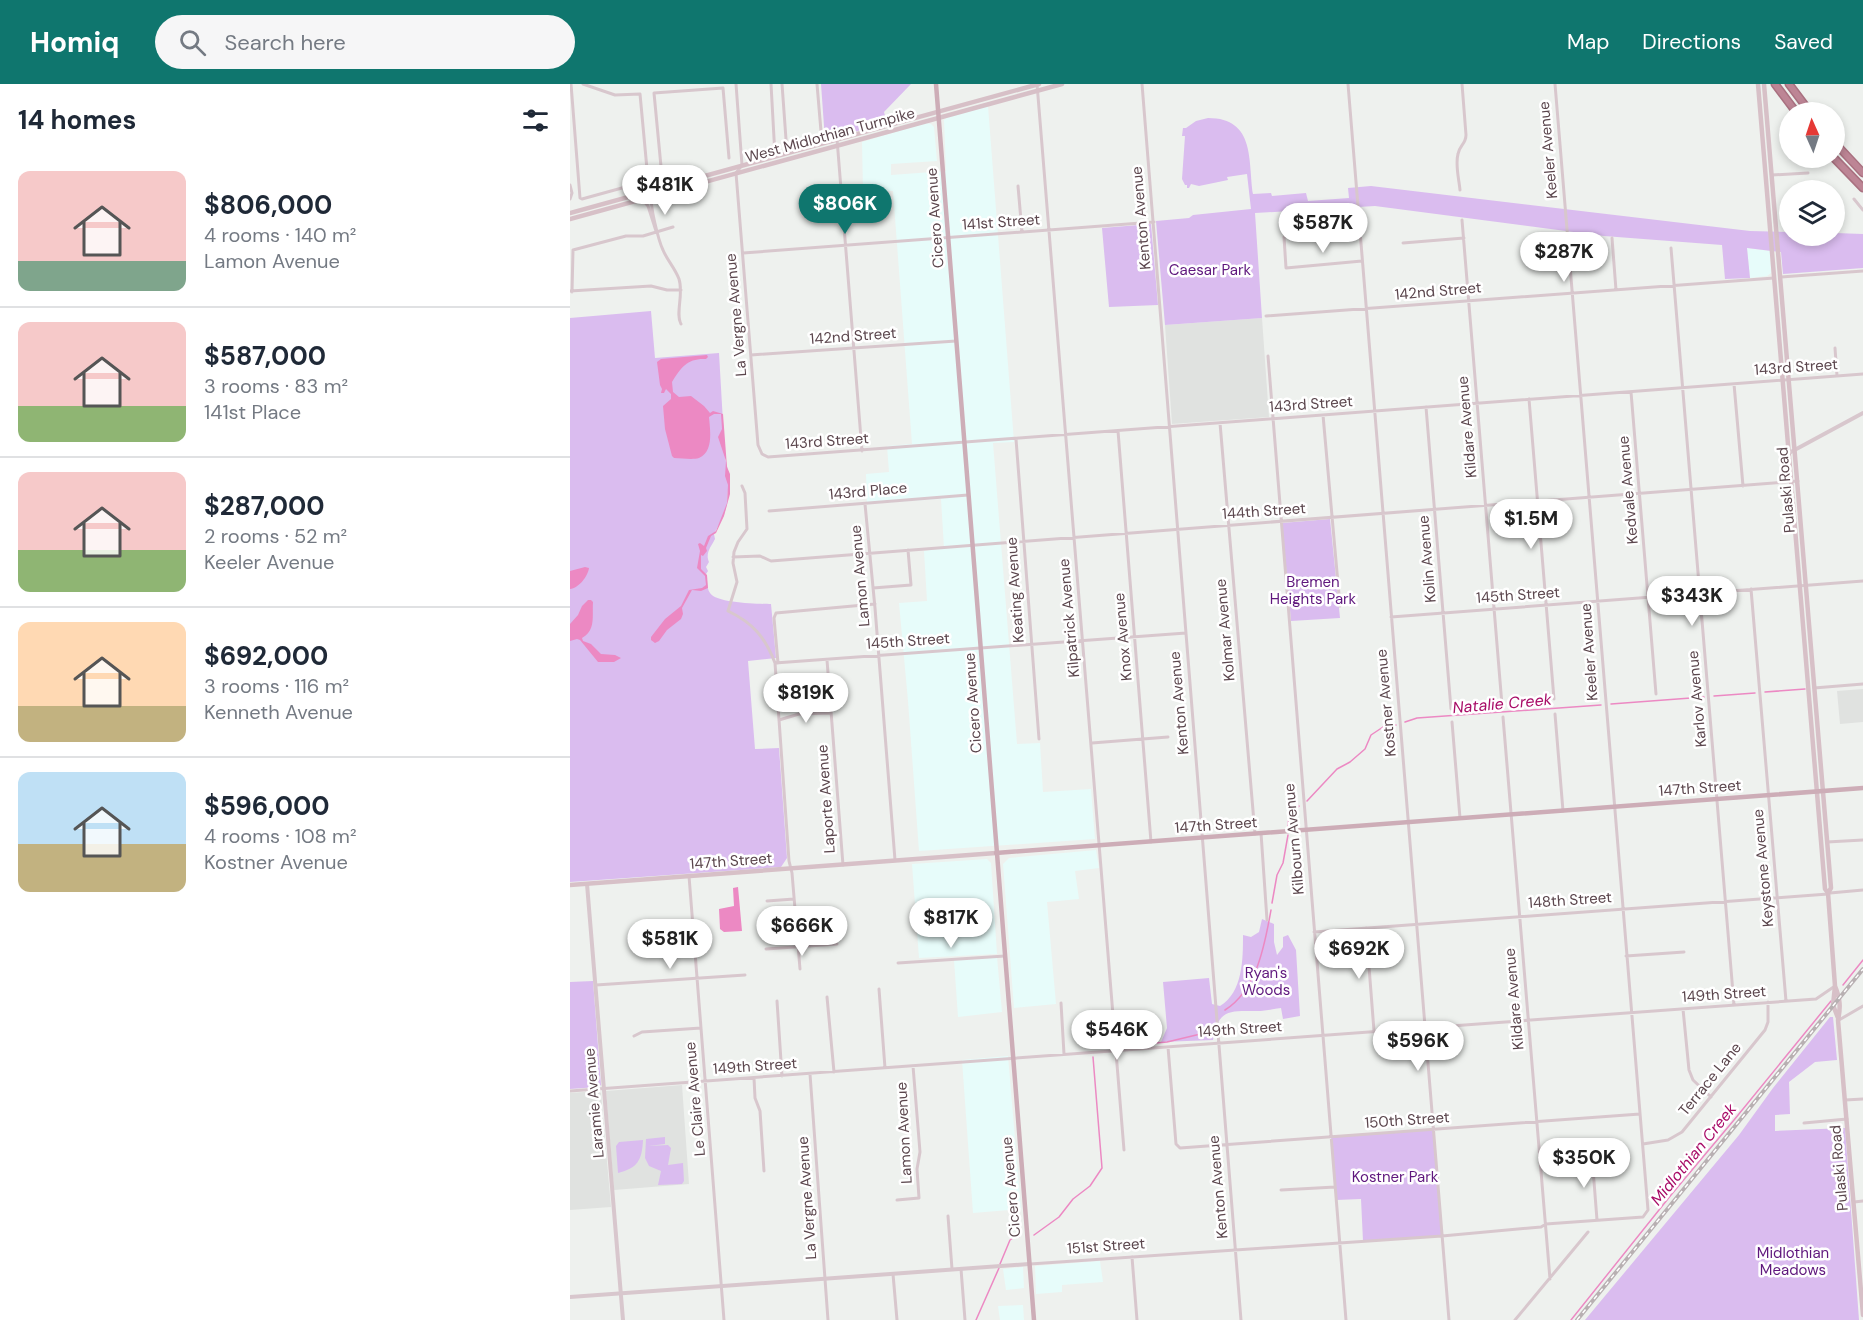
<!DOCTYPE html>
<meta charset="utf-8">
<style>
:root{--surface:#fff;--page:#f6f6f7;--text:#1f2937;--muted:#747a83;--line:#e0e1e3;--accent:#0f766e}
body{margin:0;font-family:"DM Sans",sans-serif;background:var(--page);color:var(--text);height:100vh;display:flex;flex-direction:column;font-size:22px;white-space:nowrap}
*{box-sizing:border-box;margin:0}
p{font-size:20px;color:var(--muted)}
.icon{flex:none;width:33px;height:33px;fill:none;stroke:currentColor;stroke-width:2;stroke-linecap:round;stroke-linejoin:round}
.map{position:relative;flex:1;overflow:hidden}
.sheet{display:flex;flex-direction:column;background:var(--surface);width:570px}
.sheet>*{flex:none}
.needle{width:39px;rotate:357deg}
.buttons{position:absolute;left:1209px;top:18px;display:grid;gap:12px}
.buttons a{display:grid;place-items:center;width:66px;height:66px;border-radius:50%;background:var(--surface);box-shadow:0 3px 9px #0003;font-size:30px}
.price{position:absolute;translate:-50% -51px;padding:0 14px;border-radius:21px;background:#fff;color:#222;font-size:20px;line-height:39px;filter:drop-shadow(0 2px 3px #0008)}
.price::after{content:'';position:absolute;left:50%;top:36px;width:18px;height:14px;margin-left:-9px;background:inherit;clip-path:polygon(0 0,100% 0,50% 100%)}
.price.on{background:var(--accent);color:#fff}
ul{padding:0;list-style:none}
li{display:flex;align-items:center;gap:18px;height:150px;padding:0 18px}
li+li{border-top:2px solid var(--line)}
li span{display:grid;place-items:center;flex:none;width:168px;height:120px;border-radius:12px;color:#555}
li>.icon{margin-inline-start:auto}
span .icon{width:72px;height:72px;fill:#fffc;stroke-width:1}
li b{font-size:26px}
h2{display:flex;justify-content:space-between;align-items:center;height:72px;padding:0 18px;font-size:26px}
header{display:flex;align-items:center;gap:36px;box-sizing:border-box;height:84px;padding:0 30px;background:var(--accent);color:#fff}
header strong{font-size:28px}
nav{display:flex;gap:33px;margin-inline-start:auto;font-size:21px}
.search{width:420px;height:54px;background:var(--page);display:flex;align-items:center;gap:15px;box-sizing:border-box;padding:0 21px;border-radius:33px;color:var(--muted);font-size:22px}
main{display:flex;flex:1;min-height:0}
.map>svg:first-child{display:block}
.commercial{fill:#e7fcfa}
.education{fill:#e0e2e0}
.green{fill:#dabcef}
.water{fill:#ec89c3}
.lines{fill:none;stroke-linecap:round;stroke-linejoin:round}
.stream{stroke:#ec89c3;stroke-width:1.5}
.motorway-casing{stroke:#a97180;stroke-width:9}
.minor{stroke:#d8c7cd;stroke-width:3}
.tertiary{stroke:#d8c7cd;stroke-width:4}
.secondary{stroke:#d7c0c7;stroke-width:4.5}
.primary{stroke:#cdadb7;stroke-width:4.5}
.motorway{stroke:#bd8595;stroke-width:6}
.rail-casing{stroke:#b8b0b2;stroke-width:4}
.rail{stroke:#fff;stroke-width:1.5;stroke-dasharray:4.5;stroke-linecap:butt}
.labels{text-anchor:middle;stroke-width:5;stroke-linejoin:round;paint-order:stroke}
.street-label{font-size:15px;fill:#5b464d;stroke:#fff}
.park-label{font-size:15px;fill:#5f177d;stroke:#fff}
.water-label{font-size:16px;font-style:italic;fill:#a80c67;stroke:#fff}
</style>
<header>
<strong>Homiq</strong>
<div class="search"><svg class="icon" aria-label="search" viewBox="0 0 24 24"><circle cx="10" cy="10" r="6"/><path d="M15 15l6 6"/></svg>Search here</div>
<nav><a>Map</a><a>Directions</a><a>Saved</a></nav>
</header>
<main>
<section class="sheet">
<h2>14 homes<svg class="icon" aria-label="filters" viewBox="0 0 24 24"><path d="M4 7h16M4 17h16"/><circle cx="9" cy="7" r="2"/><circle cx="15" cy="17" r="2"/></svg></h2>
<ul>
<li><span style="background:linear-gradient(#f6c9c9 75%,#7fa58c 0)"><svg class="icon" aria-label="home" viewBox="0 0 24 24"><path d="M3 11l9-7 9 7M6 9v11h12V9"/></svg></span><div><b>$806,000</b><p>4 rooms · 140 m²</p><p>Lamon Avenue</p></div></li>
<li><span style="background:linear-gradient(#f6c9c9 70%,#8fb573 0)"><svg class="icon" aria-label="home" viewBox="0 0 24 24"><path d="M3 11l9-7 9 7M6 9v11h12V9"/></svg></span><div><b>$587,000</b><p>3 rooms · 83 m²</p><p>141st Place</p></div></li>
<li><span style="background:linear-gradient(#f6c9c9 65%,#8fb573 0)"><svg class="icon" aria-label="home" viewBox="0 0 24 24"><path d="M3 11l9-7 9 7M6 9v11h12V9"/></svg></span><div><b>$287,000</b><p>2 rooms · 52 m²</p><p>Keeler Avenue</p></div></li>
<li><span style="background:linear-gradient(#ffd9b3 70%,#c2b280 0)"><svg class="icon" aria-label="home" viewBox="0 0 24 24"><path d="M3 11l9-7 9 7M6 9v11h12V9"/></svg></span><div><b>$692,000</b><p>3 rooms · 116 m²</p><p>Kenneth Avenue</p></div></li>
<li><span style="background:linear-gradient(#bfe0f5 60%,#c2b280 0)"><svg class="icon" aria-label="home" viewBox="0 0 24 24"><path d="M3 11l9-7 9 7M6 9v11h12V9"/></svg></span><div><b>$596,000</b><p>4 rooms · 108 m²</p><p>Kostner Avenue</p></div></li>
</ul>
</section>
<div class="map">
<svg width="1293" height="1236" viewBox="0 0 1293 1236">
<rect width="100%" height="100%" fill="#eef1ee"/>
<path class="commercial" d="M418,22L444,358L423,359L447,660L470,659L473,708L521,705L525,755L349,767L338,617L329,519L357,517L354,467L374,464L371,415L297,420L296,390L319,388L317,362L342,360L323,107H293L292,58L356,39L361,40L364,43L367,77L321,80V91L376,87L374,36L377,33Z
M1177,164L1200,167L1201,189L1197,192L1180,194Z
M526,766L529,784L505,787L509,815L477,818L486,920L444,924L433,780L439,774Z
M417,775L421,779L427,870L349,874L342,780Z
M427,873L432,928L388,933L384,876Z
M438,972L451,1125L403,1129L392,976Z
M530,1177L533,1198L492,1201V1208L466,1210L465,1182Z
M453,1183L454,1204L436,1206L433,1185Z
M453,1221L454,1236H430L428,1222Z"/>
<path class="education" d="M692,234L699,333L602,340L595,241Z
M1293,605V638L1270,640L1267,607Z
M112,1001L119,1100L44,1106L36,1007Z
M27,1007L31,1009L41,1123L0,1126V1009Z"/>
<path class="green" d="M251,0H341L314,28L317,39L255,56Z
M638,34C686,34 678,78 683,110L701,109L702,112L736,109L738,117L779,114L778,104L801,102L1180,147L1219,148L1220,152H1264L1265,149L1293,150V184L1213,190L1211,168L1177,164L1180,194L1155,195L1152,161L1034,152L805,122L685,129L692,234L595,241L586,137L619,134L623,131L681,125L677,90L657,93L658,96L629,102L621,100L619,104H617V101H615L612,95L615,52H612L613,44H616L626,37Z
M581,140L588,221L539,223L532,144Z
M81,227L85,274L149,269L155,373L159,391L157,420L154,431L144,450L145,455C141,463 135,469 139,478L136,483L138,487L136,490C138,497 136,503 140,509C146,519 188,520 201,520L206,574L178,577L185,665L209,664L217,774L211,783L0,798V234Z
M760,435L770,534L721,537L712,439Z
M692,835L704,840V858L707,871L713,863V853L718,851L726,866L730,932L713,935L711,924C703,925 695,927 687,927C661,927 648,924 643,956L591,958L597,944L593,898L639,894L642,920L650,922C673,908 673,875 673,851L681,853L689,848Z
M23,897L31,1001L28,1003L0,1005V898Z
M1260,933H1263L1267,976L1245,978L1219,998L1220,1030L1205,1031V1047L1275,1044L1289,1236H1015L1169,1051L1203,1004Z
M864,1046L872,1152L793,1157L791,1115L766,1116L761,1053Z
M95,1053V1060L78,1062L98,1061L101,1064L98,1081L113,1079L114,1097L112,1100L88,1101L91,1087L79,1082L75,1074L76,1055Z
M73,1056C72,1076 68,1084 48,1089L46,1062L49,1058Z"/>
<path class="water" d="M137,271L138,273L136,275C118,274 111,283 102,298L103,308L109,313L121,312L134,322L140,329L143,327L153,330L157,383L160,390V410L154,432L146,449L141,452L136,464L137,467L133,472L131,471V485L137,491L138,504L131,507L122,506L112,524L113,530L111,535L97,546L89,557L85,559L81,556V553L95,535L111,522L119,506L132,504L136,501L135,492L127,484L130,467L128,460L130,459L134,462L138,452L146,447L157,419L158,401L155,392L156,377L148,353L152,345L151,330H144L139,333C140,345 144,368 129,374C122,376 112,374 104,374L102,372L95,345L93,322L101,315V310L96,305L94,309H91L92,305L90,301L87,278L91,275Z
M15,483L19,484C18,492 9,504 0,505V487Z
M18,516H21L23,518C22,533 26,546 12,554L13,557L21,560L31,570L45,571L51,574L44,578H28L10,556L7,555L0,557V540L8,531L12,522Z
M168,803L172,847L154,848L150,845L149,825L164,822L163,804Z"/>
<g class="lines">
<path class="stream" d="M1195,608L1235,605
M1144,612L1185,609
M1041,620L1134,613
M835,638L847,634L1031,621
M737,717L767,685L780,678L795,665L801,651L813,643L826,641
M718,742L719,733L729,722
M702,819L707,791L713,779L718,751
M1273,901L1293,876
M655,926C687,906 695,860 701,826
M551,962L597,958L643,947L644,942
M529,964L540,962
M464,1151L489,1133L503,1115L520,1102L532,1084L523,973
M430,1180L440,1156L443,1154L449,1153
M406,1236L429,1184
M1001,1236L1101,1111L1164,1036L1261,917"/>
<g class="motorway-casing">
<path id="motorway" d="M1205,0L1226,28
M1219,0L1240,28
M1264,58L1293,89
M1264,74L1293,104"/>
</g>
<path class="minor" d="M1,0L10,114L12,115L70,99
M13,0L45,11L70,10L78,96L70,99L73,109
M166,0L172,81L166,89L188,361L192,370L198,373L1293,290
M201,0L205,72
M212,0L217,69
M247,0L252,59
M467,0L554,1066
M572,0L671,1236
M778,0L879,1236
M267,55L292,367
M1202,91L1238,89
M92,93L84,9L153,4L159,74
M0,101L2,109L0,115
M448,102L452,148
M890,106C889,95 885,81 888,70C889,62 896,60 896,51L892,0
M82,112C79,120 89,158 93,166C97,176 105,184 109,195C114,210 105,230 111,240
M72,115L78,122L86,147
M1284,115L1293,126
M892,136L932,621
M714,153L716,184L792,177
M1042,154L1046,206
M833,159L894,154
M1101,164L1164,921
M173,169L584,138
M1211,193L1293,187
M0,207L81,202L97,206H111
M2,208L3,166L56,152H73L103,143
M696,232L1204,194
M1265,264L1267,292
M181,271L386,257
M698,272L776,1236
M1164,300L1173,402
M1061,308L1086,610
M959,315L984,615
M856,323L881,625
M753,331L770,522
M650,339L685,750
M548,347L581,758
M446,355L469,655
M172,402L175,409L177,445L168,458L164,468L163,479L167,498L158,527C183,539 195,553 205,579L219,777L222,789L230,885
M295,420L305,524L325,776
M199,427L398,411
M163,473L190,472L201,477L1228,397
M303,504L341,501L338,466
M1181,505L1216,917
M821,533L1293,497
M257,576L273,781
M205,579L616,549
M208,579L204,534L206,529L305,520
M1244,604L1293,600
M985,630L993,727
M933,633L980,1195
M209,636L229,630L261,629
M882,638L890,734
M522,659L598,653
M691,749L697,836
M1257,758L1293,756
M119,792L154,1236
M1260,809L1293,806
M197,817L224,815
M796,844L804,947
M82,847L124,844
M744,848L1258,810
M196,865L267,860
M1056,872L1114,868
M328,879L435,872
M26,901L175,891
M309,905L315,984
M257,913L264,988
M207,917L212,992
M491,919L494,970
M1113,925L1119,986L1123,996L1141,1013
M1269,936L1293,922
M64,952L72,948L131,944
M598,963L606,1060L610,1064L1070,1030
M240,990L258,1236
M184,994L185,1014L190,1027L194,1087
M0,1007L1246,915L1265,902
M1275,1016L1293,1015
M1234,1039L1277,1035
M1073,1060L1098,1056L1112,1048L1195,946L1198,938V918
M1022,1072L1027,1136
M711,1106L765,1103
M327,1116L349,1114L347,1085L350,1068L343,982
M1284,1118L1293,1117
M378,1132L382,1185
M562,1173L567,1236
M460,1180L872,1152L971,1143L976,1140L1073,1133L1078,1126L985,0
M391,1185L395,1236
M323,1190L327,1236
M945,1236L1018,1148"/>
<path class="tertiary" d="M1219,369L1293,329
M17,800L53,1236
M0,1213L459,1180"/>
<path class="secondary" d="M1188,0L1255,805L1258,809L1265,902C1270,914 1271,923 1268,936L1293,1231
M1194,0L1261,804L1258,809
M0,129L469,0
M0,135L492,0
M0,801L426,769
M1265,902L1263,921L1268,934"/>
<path class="primary" d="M366,0L464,1236
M426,769L1293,704"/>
<use href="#motorway" class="motorway"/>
<g class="rail-casing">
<path id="rail" d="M1007,1236L1293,885"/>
</g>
<use href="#rail" class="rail"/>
</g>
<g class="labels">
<g class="street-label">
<text transform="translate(260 51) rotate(-15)" y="5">West Midlothian Turnpike</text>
<text transform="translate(978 66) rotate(-95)" y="5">Keeler Avenue</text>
<text transform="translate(365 134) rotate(-94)" y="5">Cicero Avenue</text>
<text transform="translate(571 134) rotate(-95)" y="5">Kenton Avenue</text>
<text transform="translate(431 138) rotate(-4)" y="5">141st Street</text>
<text transform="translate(868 207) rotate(-5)" y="5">142nd Street</text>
<text transform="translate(166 231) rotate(-95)" y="5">La Vergne Avenue</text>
<text transform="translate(283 252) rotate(-4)" y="5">142nd Street</text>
<text transform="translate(1226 283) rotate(-4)" y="5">143rd Street</text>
<text transform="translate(741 320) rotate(-4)" y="5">143rd Street</text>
<text transform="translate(897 343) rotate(-95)" y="5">Kildare Avenue</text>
<text transform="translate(257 357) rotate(-4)" y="5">143rd Street</text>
<text transform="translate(1058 406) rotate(-95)" y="5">Kedvale Avenue</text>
<text transform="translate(1216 406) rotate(-95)" y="5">Pulaski Road</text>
<text transform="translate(298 407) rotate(-5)" y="5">143rd Place</text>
<text transform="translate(694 427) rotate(-4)" y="5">144th Street</text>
<text transform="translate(857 475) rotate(-95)" y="5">Kolin Avenue</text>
<text transform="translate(290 492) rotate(-95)" y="5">Lamon Avenue</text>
<text transform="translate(445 506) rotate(-94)" y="5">Keating Avenue</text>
<text transform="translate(948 511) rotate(-4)" y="5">145th Street</text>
<text transform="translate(499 534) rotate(-95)" y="5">Kilpatrick Avenue</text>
<text transform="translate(655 546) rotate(-95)" y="5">Kolmar Avenue</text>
<text transform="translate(553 553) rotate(-95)" y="5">Knox Avenue</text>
<text transform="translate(338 557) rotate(-4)" y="5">145th Street</text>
<text transform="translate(1019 568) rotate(-94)" y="5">Keeler Avenue</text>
<text transform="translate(1127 615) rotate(-95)" y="5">Karlov Avenue</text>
<text transform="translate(403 619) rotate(-94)" y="5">Cicero Avenue</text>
<text transform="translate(609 619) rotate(-95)" y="5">Kenton Avenue</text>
<text transform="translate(816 619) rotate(-95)" y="5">Kostner Avenue</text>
<text transform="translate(1130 704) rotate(-4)" y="5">147th Street</text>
<text transform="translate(256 715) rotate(-94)" y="5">Laporte Avenue</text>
<text transform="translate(646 741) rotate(-4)" y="5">147th Street</text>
<text transform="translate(724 755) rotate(-95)" y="5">Kilbourn Avenue</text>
<text transform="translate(161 777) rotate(-4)" y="5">147th Street</text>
<text transform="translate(1193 784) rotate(-95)" y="5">Keystone Avenue</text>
<text transform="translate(1000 816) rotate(-4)" y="5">148th Street</text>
<text transform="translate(1154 910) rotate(-4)" y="5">149th Street</text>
<text transform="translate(944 915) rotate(-95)" y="5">Kildare Avenue</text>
<text transform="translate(670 945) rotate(-4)" y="5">149th Street</text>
<text transform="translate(185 982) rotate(-4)" y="5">149th Street</text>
<text transform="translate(1140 995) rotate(-51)" y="5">Terrace Lane</text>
<text transform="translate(125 1015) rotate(-95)" y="5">Le Claire Avenue</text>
<text transform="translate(24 1019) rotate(-95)" y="5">Laramie Avenue</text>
<text transform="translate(837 1036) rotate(-4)" y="5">150th Street</text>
<text transform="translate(334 1049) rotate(-93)" y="5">Lamon Avenue</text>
<text transform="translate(1269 1084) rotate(-95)" y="5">Pulaski Road</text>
<text transform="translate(441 1103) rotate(-95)" y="5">Cicero Avenue</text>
<text transform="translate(648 1103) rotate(-95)" y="5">Kenton Avenue</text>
<text transform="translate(237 1114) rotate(-94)" y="5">La Vergne Avenue</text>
<text transform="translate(536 1162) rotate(-4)" y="5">151st Street</text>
</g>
<g class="park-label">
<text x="640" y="191">Caesar Park</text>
<text x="743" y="503">Bremen<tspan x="743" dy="17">Heights Park</tspan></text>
<text x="696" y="894">Ryan's<tspan x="696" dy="17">Woods</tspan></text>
<text x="825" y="1098">Kostner Park</text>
<text x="1223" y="1174">Midlothian<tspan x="1223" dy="17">Meadows</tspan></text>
</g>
<g class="water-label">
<text transform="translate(932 619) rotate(-5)" y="6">Natalie Creek</text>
<text transform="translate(1123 1070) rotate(-51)" y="6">Midlothian Creek</text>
</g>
</g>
</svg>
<div class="buttons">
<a><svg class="needle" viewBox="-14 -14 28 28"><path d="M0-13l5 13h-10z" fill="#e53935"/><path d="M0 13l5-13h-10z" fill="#747a83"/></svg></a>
<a><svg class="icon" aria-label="layers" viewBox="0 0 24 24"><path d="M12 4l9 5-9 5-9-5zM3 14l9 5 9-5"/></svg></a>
</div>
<b class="price" style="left:95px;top:132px">$481K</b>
<b class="price on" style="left:275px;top:151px">$806K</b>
<b class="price" style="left:753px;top:170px">$587K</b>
<b class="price" style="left:994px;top:199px">$287K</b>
<b class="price" style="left:961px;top:466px">$1.5M</b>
<b class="price" style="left:1122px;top:543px">$343K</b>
<b class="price" style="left:236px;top:640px">$819K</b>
<b class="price" style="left:381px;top:865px">$817K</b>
<b class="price" style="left:232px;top:873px">$666K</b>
<b class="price" style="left:100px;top:886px">$581K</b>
<b class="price" style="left:789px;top:896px">$692K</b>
<b class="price" style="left:547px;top:977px">$546K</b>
<b class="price" style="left:848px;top:988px">$596K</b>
<b class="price" style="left:1014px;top:1105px">$350K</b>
</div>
</main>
